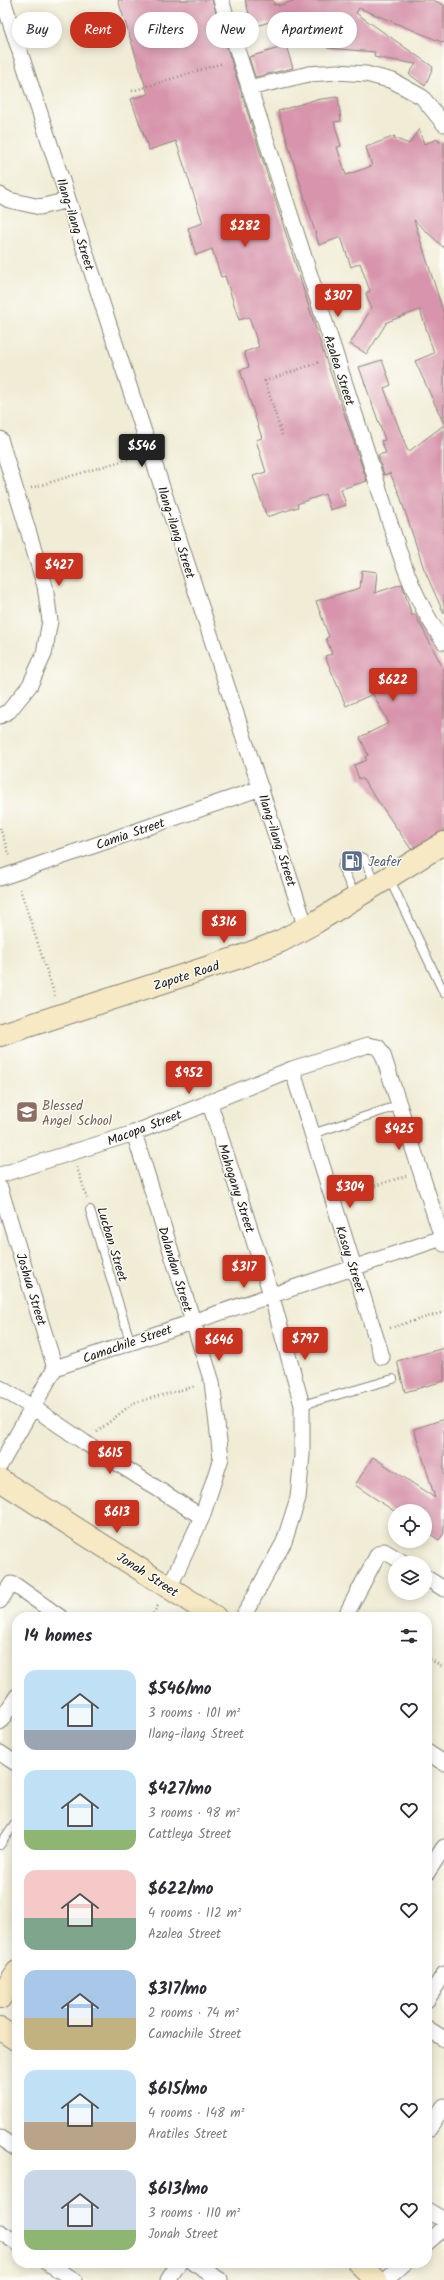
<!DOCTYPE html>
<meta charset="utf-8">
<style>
:root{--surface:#fff;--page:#f2f2f3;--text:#2b2b33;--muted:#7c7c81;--accent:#c8321e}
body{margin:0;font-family:Kalam,sans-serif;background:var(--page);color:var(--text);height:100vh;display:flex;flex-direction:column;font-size:15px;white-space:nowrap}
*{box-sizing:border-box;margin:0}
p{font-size:13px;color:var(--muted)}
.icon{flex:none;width:22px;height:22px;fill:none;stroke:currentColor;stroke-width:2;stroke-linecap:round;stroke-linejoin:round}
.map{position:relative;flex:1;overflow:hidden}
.panel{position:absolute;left:12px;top:1612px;width:420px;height:656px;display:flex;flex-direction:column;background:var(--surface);border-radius:16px;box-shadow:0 2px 10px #0003}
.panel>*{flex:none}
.hud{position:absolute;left:12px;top:12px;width:420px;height:36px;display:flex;gap:8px}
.tools{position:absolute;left:388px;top:1504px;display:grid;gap:8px}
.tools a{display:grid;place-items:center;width:44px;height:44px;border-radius:50%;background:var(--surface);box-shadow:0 2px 10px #0003;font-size:20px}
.price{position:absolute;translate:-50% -34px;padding:0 9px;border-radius:4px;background:var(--accent);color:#fff;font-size:13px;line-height:26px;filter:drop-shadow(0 1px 2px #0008)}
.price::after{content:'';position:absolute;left:50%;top:24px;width:12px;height:9px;margin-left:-6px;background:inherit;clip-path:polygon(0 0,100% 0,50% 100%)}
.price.on{background:#222;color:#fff}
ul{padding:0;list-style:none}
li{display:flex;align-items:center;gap:12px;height:100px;padding:0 12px}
li span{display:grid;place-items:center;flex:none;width:112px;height:80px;border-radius:12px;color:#555}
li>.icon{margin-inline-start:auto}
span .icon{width:48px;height:48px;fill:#fffc;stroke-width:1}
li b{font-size:17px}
h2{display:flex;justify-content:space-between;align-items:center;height:48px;padding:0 12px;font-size:17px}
.pill{padding:0 14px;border-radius:18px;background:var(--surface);box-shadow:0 2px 10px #0003;font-size:14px;line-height:36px}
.pill.on{background:var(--accent);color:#fff}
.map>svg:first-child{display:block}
.building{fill:#d794ac}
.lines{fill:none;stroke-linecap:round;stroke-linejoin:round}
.lane-casing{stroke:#868478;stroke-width:10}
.street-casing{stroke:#868478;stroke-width:17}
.secondary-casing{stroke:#868478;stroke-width:24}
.path{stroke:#868478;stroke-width:2.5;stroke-dasharray:1 3;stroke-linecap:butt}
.lane{stroke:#fff;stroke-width:8}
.street{stroke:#fff;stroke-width:15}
.secondary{stroke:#f6e9c3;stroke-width:22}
.labels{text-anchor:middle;stroke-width:3;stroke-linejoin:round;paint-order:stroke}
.street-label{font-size:13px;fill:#1c1c1c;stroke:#fdfcf7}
.service-label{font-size:13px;fill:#4e5e75;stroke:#fdfcf7;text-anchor:start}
.education-label{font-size:13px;fill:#785e54;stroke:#fdfcf7;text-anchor:start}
</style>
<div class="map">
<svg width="444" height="2280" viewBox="0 0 444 2280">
<rect width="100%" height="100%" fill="#fdfcf7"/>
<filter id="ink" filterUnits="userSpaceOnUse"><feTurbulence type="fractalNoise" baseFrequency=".025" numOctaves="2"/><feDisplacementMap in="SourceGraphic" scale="8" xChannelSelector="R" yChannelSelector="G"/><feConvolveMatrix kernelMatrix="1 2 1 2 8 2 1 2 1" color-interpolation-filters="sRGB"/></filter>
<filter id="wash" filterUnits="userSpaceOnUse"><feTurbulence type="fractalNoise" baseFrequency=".012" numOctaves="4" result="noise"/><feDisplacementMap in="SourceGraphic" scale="16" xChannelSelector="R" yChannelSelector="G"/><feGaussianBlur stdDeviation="0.9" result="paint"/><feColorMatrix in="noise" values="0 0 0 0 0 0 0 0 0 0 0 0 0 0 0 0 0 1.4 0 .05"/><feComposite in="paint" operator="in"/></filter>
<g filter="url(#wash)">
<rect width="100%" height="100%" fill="#f0ecd5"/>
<g id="blocks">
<path class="building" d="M118,0H212L322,348L367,481L341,489L346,505L330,510L325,494L297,504L298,507L267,517L253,476L266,472L256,440L262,438L240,370L249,367L244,352L259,347L249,317L239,320L225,276L221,277L212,249L196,255L188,228L203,223L176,141L149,150L131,99L148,94Z
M245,0H273L274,5L278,4V6L296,0H433L444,5V43L359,8L356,13L433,67L425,86L409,74L416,64L374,57L375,52L327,48V31L276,47L269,22L241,31L236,17L249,13Z
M286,46L293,68L255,77L249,57Z
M338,97L341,121L334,122L341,146L337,147L346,175L372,166L366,147L395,136L394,138L409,144L419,129L424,144L438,139L439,142L444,141V248L414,220L444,314V424L415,361L434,353L420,310L387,322L367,354L350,344L371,309L366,293L370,291L360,263L351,267L341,237L319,245L278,111L314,100Z
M382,360L391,385L384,388L408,452L444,425V614L424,569L399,493L390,473L384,475L378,455L386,453L381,441L385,440L359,367Z
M362,570L377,572L375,593L402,584L412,616L415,614L444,670V831L411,849L362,778L359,779L354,765L367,760L365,757L368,755L360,737L389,723L373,694L346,706L325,656L332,654L326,638L329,637L316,601L360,588Z
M444,1348V1381L405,1392L397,1361Z
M444,1419V1533L439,1540L425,1531V1511H394L355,1485L373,1457L435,1498L414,1429Z"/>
</g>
</g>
<g filter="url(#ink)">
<use href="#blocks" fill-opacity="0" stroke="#868478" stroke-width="1"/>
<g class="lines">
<g class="lane-casing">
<path id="lane" d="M389,878L444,993
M355,896L342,867L344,862L353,855L364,858L375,883
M312,1134L400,1105
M90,1210L130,1341
M302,1405L393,1379
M0,1845L17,1820"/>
</g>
<g class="street-casing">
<path id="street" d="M3,0L306,928
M221,0L399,551C410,584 423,613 444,642
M249,88L309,74L337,72L366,74L393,81L422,97L444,124
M0,195L9,200L40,207L68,200
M0,439L45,586L50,621L44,654L30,685L9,711L0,716
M0,878L261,788
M292,1069L382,1357
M209,1101L271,1294L302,1405V1455L298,1498L284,1542L243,1617
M134,1133L212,1382L221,1458L202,1517L169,1588
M0,1175L134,1133L292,1069L368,1045L378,1047L383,1055L444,1244
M0,1188L55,1368
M0,1388L34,1408L84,1442L202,1517
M0,1465L55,1368L442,1238
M425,1577L444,1589
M0,1601L11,1584L15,1585L60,1617
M345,1617L378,1554L384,1551L404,1563
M0,1722L17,1696
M427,1752L444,1763
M0,1753L17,1764
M427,1873L444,1847
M427,2000L444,1974
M427,2028L444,2039
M427,2131L444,2106
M0,2138L17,2149
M427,2210L444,2220
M0,2232L17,2243
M427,2243L444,2228
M48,2263L74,2280
M193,2263L220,2280
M168,2280L179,2263
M386,2280L405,2263"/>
</g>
<g class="secondary-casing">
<path id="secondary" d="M0,1035L240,957L281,941L316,922L444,843
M0,1480L215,1617
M0,1998L17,1972
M0,2029L17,2040
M359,2263L376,2280"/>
</g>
<path class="path" d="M132,91L223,63
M282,435L265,381L320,362
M31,488L135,457
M0,828L10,857
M20,889L55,996
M77,1167L87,1198
M348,1194L406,1176
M390,1328L444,1312
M97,1432L133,1403L196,1386
M151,1617L159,1604
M427,1657L444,1668"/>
<use href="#lane" class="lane"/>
<use href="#street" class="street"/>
<use href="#secondary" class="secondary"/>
</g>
</g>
<defs>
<g id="fuel-square" transform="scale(1.15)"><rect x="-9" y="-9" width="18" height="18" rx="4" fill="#5c6f8a" stroke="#fdfcf7"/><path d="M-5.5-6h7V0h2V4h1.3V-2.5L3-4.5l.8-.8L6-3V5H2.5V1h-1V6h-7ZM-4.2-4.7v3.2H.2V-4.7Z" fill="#fff"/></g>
<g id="school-square" transform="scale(1.15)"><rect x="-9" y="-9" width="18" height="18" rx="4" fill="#8d6e63" stroke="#fdfcf7"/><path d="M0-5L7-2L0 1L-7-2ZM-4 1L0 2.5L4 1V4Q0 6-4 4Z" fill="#fff"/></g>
</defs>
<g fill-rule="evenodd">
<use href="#fuel-square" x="352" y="861"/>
<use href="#school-square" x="27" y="1112"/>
</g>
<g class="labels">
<g class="street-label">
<text transform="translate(76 224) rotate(72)" y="5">Ilang-ilang Street</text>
<text transform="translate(340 370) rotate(72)" y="5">Azalea Street</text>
<text transform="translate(177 532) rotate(72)" y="5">Ilang-ilang Street</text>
<text transform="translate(130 833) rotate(-19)" y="5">Camia Street</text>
<text transform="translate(278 840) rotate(72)" y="5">Ilang-ilang Street</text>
<text transform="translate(186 975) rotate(-18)" y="5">Zapote Road</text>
<text transform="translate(144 1127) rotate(-21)" y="5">Macopa Street</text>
<text transform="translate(237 1188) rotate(72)" y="5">Mahogany Street</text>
<text transform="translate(113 1244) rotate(73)" y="5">Lucban Street</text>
<text transform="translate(351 1259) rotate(72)" y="5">Kasoy Street</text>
<text transform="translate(176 1269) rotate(73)" y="5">Dalandan Street</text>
<text transform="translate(32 1289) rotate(73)" y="5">Joshua Street</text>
<text transform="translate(127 1343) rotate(-19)" y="5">Camachile Street</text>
<text transform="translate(148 1574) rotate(33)" y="5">Jonah Street</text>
</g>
<g class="service-label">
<text x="368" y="866">Jeafer</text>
</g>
<g class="education-label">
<text x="42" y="1110">Blessed<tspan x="42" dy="15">Angel School</tspan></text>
</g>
</g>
</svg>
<div class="tools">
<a><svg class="icon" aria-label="locate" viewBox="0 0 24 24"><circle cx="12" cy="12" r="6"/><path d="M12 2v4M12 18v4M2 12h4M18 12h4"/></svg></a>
<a><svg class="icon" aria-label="layers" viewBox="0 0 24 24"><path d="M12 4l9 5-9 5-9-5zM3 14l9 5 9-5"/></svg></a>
</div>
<b class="price" style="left:245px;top:248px">$282</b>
<b class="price" style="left:338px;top:318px">$307</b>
<b class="price on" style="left:142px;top:468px">$546</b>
<b class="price" style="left:59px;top:587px">$427</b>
<b class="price" style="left:393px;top:702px">$622</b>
<b class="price" style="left:224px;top:944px">$316</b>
<b class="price" style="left:189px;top:1095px">$952</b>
<b class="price" style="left:399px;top:1151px">$425</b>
<b class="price" style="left:350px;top:1209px">$304</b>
<b class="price" style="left:244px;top:1289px">$317</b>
<b class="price" style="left:305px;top:1361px">$797</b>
<b class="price" style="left:219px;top:1362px">$646</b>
<b class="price" style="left:110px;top:1475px">$615</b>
<b class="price" style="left:117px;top:1534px">$613</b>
<div class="hud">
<a class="pill">Buy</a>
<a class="pill on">Rent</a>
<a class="pill">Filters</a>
<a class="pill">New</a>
<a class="pill">Apartment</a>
</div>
<section class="panel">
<h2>14 homes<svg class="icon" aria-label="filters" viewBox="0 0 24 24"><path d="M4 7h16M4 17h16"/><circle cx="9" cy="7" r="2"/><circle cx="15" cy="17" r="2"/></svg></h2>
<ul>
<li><span style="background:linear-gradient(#bfe0f5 75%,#9aa5b1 0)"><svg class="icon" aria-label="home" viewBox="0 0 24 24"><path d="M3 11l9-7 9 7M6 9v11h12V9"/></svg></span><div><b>$546/mo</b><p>3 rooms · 101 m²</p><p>Ilang-ilang Street</p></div><svg class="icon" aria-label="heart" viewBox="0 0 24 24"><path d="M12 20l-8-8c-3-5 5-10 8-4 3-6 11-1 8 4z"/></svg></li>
<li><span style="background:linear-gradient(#bfe0f5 75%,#8fb573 0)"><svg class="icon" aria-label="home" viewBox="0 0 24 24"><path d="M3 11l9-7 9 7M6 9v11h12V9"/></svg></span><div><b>$427/mo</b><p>3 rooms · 98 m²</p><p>Cattleya Street</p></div><svg class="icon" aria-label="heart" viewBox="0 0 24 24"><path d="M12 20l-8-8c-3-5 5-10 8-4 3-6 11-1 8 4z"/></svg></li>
<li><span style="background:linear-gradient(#f6c9c9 60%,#7fa58c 0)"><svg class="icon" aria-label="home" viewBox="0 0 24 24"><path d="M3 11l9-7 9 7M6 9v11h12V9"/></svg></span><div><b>$622/mo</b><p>4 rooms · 112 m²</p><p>Azalea Street</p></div><svg class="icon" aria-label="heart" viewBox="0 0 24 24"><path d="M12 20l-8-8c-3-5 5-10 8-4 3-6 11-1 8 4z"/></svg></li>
<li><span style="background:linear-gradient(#a9c7e8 60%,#c2b280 0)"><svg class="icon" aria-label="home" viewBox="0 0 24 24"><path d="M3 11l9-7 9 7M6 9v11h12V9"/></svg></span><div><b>$317/mo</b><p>2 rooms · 74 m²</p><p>Camachile Street</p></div><svg class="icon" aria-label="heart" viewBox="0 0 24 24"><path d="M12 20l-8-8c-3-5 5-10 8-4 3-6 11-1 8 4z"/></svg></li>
<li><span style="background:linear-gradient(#bfe0f5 65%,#b9a48a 0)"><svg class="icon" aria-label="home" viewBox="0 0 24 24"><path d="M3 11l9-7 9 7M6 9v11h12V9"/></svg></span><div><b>$615/mo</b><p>4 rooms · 148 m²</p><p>Aratiles Street</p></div><svg class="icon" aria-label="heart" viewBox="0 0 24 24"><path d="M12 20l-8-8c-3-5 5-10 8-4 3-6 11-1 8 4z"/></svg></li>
<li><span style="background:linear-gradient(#c9d6e8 75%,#8fb573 0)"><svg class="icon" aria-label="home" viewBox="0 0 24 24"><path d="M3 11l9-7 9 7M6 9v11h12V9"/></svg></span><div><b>$613/mo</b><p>3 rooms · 110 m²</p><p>Jonah Street</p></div><svg class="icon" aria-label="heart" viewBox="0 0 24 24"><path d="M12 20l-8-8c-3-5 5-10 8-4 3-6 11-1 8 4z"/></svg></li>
</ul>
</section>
</div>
